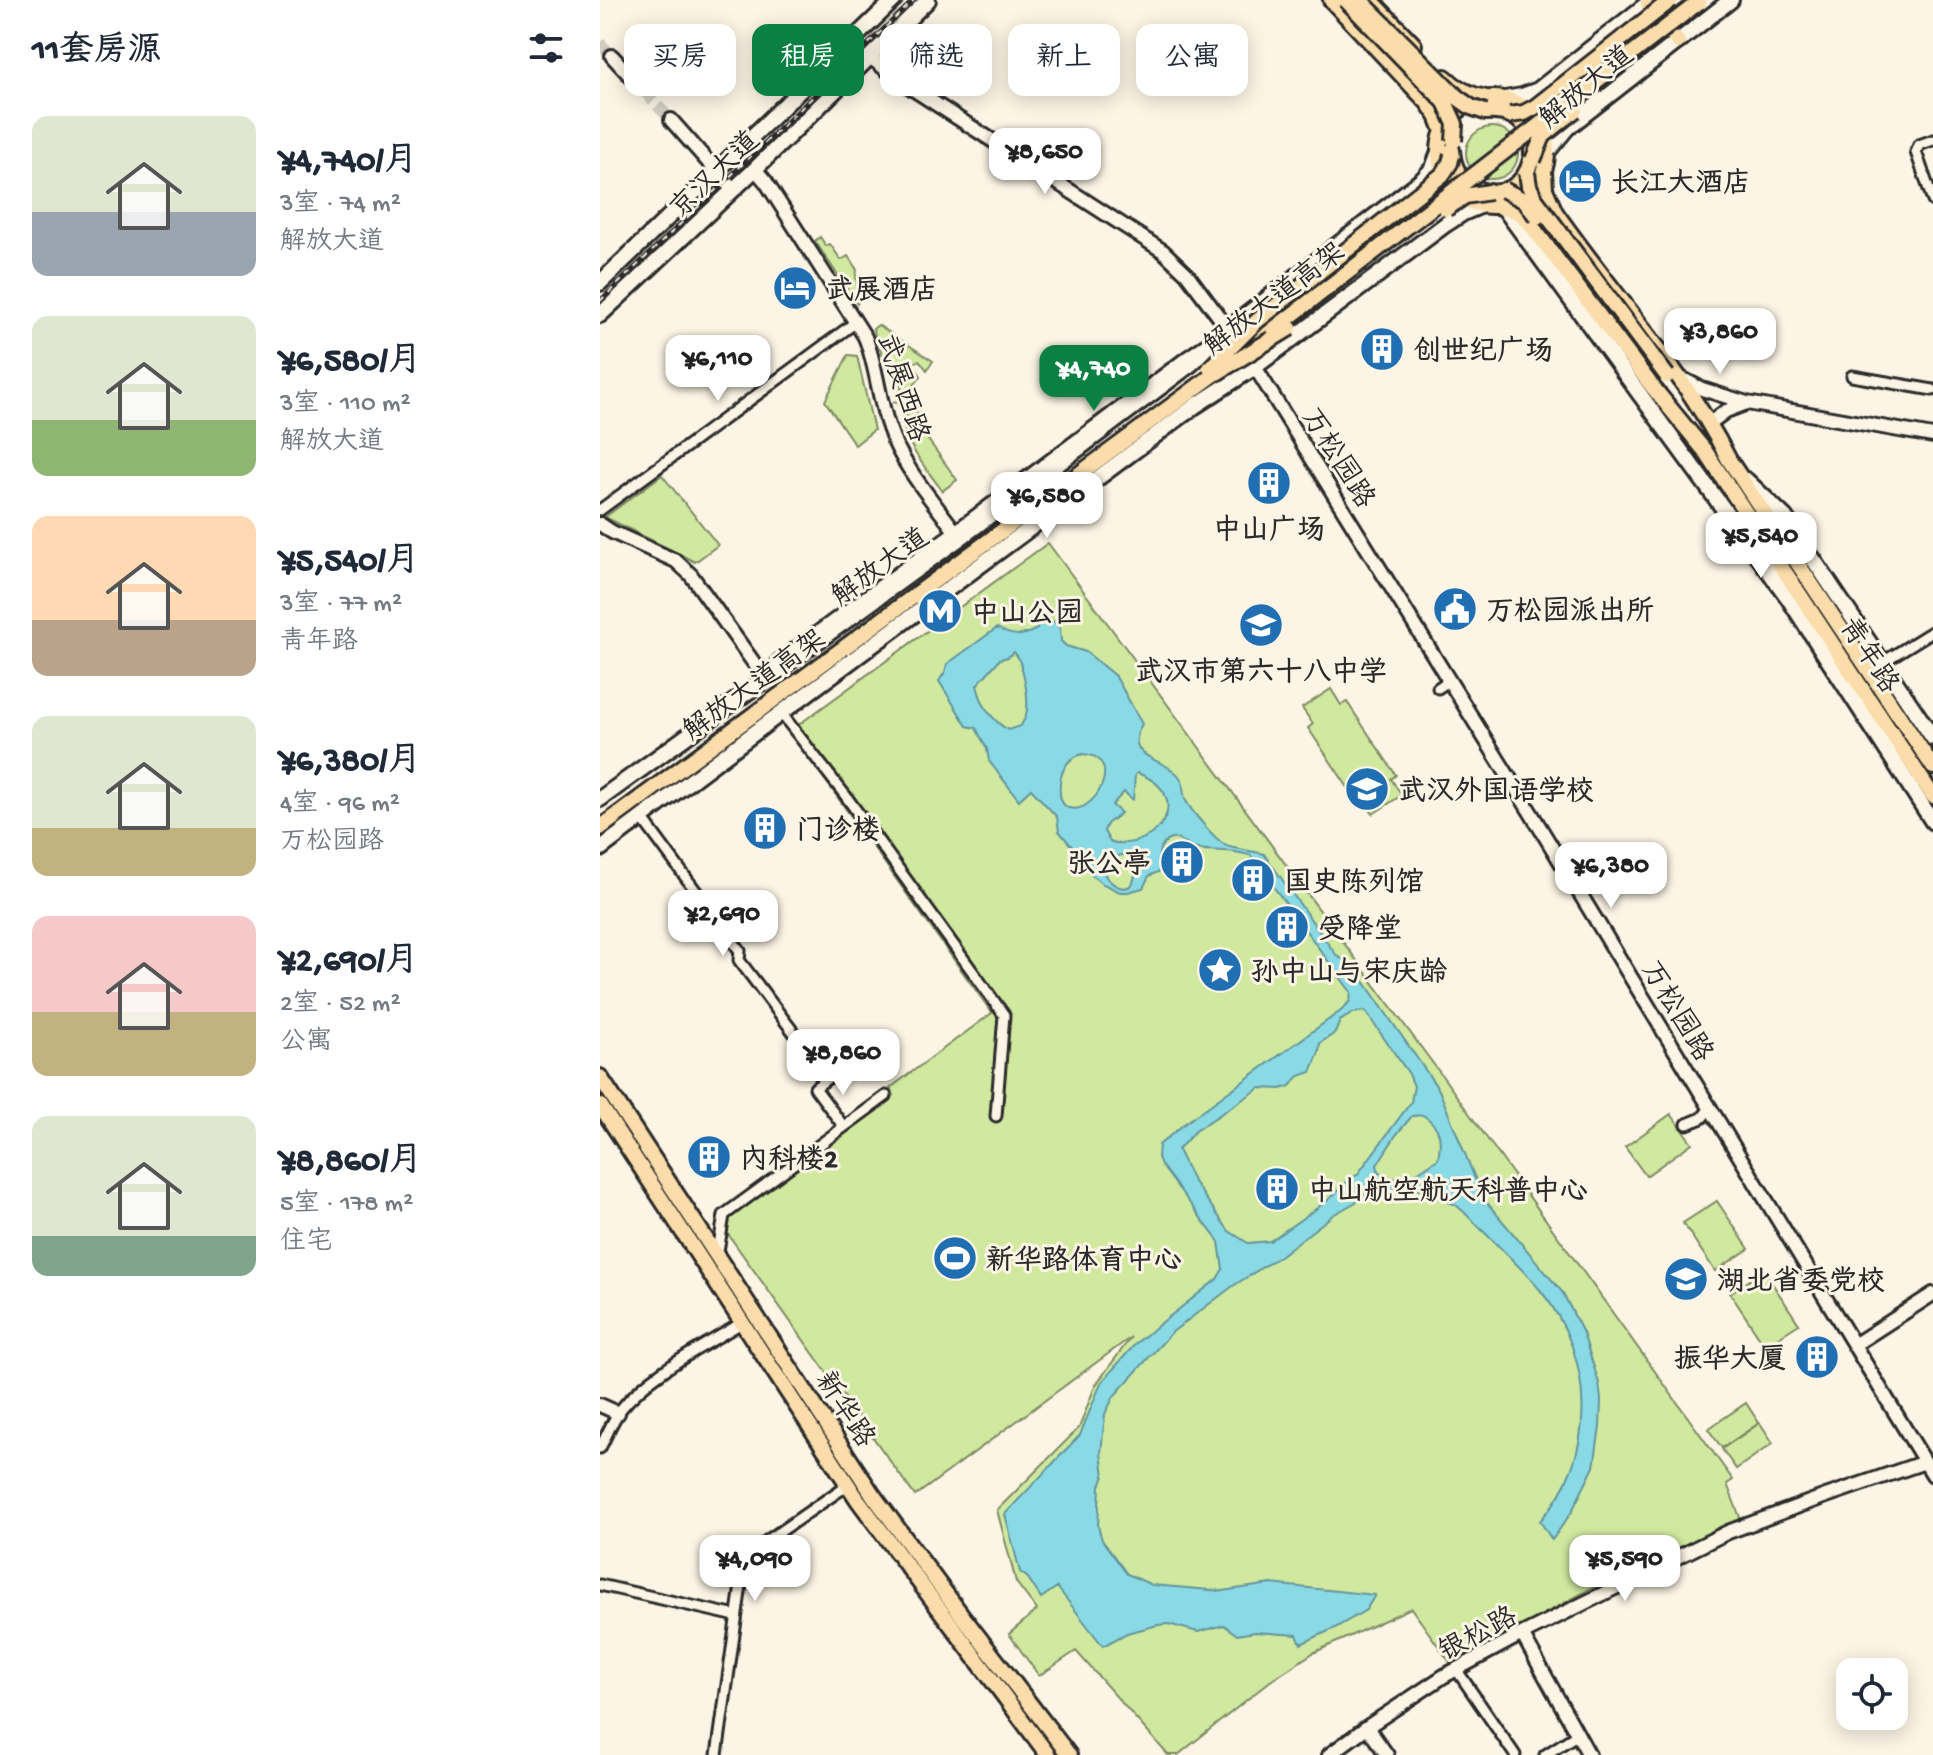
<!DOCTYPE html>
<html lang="zh">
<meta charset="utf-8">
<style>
:root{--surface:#fff;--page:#f2f2f3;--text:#1f2937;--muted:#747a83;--accent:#0b8043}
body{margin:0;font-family:"Gochi Hand","LXGW WenKai TC",sans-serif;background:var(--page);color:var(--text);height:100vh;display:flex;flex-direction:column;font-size:30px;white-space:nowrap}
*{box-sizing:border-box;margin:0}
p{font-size:26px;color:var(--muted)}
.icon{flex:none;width:44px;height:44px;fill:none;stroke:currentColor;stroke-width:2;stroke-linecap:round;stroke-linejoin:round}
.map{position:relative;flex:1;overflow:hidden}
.panel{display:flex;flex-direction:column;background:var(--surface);width:600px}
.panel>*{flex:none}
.top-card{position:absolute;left:24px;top:24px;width:760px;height:72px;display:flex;gap:16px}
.tools{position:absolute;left:1236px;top:1658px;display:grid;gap:16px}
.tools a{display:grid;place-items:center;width:72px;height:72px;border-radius:16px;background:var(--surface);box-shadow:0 4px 20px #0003;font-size:40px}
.price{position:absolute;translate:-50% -68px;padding:0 18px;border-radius:16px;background:#fff;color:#222;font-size:26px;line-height:52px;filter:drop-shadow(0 2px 4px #0008)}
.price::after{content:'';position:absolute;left:50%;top:48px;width:24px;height:18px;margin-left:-12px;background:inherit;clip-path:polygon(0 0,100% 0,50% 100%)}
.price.selected{background:var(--accent);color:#fff}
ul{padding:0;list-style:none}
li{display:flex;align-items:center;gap:24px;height:200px;padding:0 32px}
li span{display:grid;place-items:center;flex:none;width:224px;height:160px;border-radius:16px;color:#555}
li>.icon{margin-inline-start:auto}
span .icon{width:96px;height:96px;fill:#fffc;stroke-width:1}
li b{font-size:34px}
h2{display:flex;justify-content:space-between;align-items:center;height:96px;padding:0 32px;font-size:34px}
.tag{padding:0 28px;border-radius:16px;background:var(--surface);box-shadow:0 4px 20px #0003;font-size:28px;line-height:72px}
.tag.selected{background:var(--accent);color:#fff}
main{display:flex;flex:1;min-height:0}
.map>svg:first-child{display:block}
.green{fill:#d0e99f;stroke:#7e8a65;stroke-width:2}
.water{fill:#8adae5;stroke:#64949b;stroke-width:2;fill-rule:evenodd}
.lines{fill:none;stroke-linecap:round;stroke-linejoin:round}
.tertiary-tunnel{stroke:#d2cdc0;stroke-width:12;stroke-dasharray:12 6;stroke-linecap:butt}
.minor-casing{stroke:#2b2b2b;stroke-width:15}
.tertiary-casing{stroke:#2b2b2b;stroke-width:18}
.secondary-casing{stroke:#2b2b2b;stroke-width:20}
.primary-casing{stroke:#2b2b2b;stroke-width:20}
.minor{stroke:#fcf5e5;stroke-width:9}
.tertiary{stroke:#fcf5e5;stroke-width:12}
.secondary{stroke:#fcf5e5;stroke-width:14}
.primary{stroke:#faddab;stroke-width:14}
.rail-casing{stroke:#2b2b2b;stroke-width:5}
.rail{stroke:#fcf5e5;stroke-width:2;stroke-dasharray:6;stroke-linecap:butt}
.primary-bridge-casing{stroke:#2b2b2b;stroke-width:20;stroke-linecap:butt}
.primary-bridge{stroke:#faddab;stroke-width:14}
.labels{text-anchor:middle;stroke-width:6;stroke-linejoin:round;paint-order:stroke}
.street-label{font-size:28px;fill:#2b2b2b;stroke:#fcf5e5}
.poi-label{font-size:28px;font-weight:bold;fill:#2b2b2b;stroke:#fcf5e5;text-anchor:start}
</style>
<main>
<section class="panel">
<h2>11套房源<svg class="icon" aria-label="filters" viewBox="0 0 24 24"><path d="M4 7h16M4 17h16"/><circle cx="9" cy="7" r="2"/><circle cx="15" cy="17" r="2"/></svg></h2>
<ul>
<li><span style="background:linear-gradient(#dfe7d0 60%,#9aa5b1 0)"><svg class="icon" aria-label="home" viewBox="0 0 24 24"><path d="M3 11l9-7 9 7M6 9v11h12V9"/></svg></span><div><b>¥4,740/月</b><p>3室 · 74 m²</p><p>解放大道</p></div></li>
<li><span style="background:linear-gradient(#dfe7d0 65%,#8fb573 0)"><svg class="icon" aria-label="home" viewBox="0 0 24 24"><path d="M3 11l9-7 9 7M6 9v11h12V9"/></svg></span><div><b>¥6,580/月</b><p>3室 · 110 m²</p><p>解放大道</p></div></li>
<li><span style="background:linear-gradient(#ffd9b3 65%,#b9a48a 0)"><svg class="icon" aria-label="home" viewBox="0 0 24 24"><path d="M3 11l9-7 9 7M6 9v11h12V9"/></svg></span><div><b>¥5,540/月</b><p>3室 · 77 m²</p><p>青年路</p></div></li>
<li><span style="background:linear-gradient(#dfe7d0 70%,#c2b280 0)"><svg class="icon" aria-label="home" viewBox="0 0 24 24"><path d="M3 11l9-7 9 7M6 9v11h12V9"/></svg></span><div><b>¥6,380/月</b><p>4室 · 96 m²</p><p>万松园路</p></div></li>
<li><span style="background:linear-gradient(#f6c9c9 60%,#c2b280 0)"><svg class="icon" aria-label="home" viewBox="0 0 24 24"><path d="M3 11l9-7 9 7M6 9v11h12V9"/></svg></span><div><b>¥2,690/月</b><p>2室 · 52 m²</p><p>公寓</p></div></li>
<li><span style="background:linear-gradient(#dfe7d0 75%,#7fa58c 0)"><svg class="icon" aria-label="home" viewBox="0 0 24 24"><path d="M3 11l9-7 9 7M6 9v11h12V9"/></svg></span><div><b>¥8,860/月</b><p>5室 · 178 m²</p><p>住宅</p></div></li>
</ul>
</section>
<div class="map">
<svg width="1333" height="1755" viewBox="0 0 1333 1755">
<rect width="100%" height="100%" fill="#fcf5e5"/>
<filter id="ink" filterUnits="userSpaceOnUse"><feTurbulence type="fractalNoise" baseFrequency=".0125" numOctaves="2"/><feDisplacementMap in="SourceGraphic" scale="16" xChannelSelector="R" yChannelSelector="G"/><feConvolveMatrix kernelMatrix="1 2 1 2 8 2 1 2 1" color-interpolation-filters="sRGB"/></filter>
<g filter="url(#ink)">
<path class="green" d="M866 153a26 26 0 1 1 52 0a26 26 0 1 1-52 0Z
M220,237L226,246L230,244L241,260L248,256L257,270L256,276L260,299L257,304L215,241Z
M278,325L333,361L327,370L319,360L313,364L321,376L307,395L311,399L306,405L293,402L303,401L298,365L282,354L273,329Z
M248,355L257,356L274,430L255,445L225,401Z
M313,407L319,415L314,420L357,480L342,491C328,470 305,446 303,420Z
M62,475L118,545L95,562L5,517Z
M448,543L843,1077L1133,1480L1127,1484L1141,1520L1018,1574L851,1664L811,1608L713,1653L669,1682L578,1755H568L476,1651L439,1676L409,1634L437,1610L416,1582L397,1510L479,1428L495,1386L531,1337L315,1496L120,1223L294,1095L290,1088L392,1013L190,731Z
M731,689L741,705L747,702L796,775L791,779L802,795L773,814L762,798L757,801L708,728L713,724L702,708Z
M1071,1114L1092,1143L1046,1176L1025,1147Z
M1117,1201L1149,1249L1115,1271L1083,1223Z
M1164,1271L1199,1324L1165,1346L1130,1293Z
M1146,1403L1159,1423L1122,1448L1108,1429Z
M1160,1423L1173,1443L1136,1469L1122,1449Z"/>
<path class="water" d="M448,617L460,627L461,641L466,646L486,652L516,677L542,724C522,760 564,757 579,776C585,784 582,791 585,799C591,811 616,841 627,846C639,850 653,851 664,854L737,956L752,964L839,1090L883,1198L963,1293L983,1333L999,1383L1001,1400L1000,1427L994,1467L971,1513L952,1540L940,1521C998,1457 995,1357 941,1291C919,1264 888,1237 864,1212L856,1205L815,1188L775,1191L763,1198L733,1215L680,1256L633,1286L571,1333L514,1396L505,1414L501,1453L504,1476L500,1486L498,1526L502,1540L527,1574L552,1585L622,1591L671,1584L775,1595L766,1610L735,1628L701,1644L697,1635L655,1632L637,1635L624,1625L598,1632L568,1624L558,1625L527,1633L503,1646L457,1587L441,1598L428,1578L420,1572L405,1514L480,1435L501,1383L536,1343L617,1279L623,1269L619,1242L561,1165L558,1157L559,1145L584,1124L742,1010L750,1001L751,992L650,855C641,853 633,851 624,851C614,850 603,851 593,848C587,846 582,840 576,839C570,838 564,842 561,847C556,855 562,863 560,871L549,876L543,888L528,892H520L501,883L489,873L484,861L459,831L457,817L431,789L419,800L389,761L387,749L376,728L367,726L339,681L345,672L347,664L397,628C412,637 422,637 437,629V625ZM414,652C423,661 430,701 426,715C426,717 422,724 420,726L408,730C392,720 381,704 377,685L400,659L408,657ZM483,754C525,756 496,816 469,808C456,804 459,778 464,769C467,761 475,756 483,754ZM537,773C596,794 560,852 510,842L504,831L507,824L521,813L512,805L524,792L533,800L535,775ZM521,855H530L534,857C536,864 536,878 532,884C523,894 508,882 504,873L511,859ZM765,1011L809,1074L814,1086L811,1102L757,1175L750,1179L727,1201L670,1241L648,1243L629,1231L592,1179L578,1150L595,1131L660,1088L681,1089L690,1086L699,1076L711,1072L719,1052L720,1043L735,1033L740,1021L753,1013ZM823,1115C841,1127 842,1139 838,1159L814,1175L793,1179L779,1173L777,1165L796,1135L812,1116Z"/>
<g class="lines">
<path class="tertiary-tunnel" d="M0,43L12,56
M33,79L71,120"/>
<g class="minor-casing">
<path id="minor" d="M1333,140L1319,145L1316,152L1333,201
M1252,376L1333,390
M0,510L256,322
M1283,662L1333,631
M171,672L178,660L354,531L586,357L605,344
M838,688L850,680
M181,713L245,795L404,1015L396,1116
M42,818L140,951L139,960L228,1078L215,1088L244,1127
M1087,1124L1102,1118L1110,1108
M117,1258L124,1215L286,1096
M0,1448C7,1435 12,1421 21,1409C51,1372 103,1347 143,1322
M0,1585L136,1616
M856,1669L915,1755
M117,1755L143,1571L152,1554L168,1540L249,1484
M945,1755L978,1734"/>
</g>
<g class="tertiary-casing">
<path id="tertiary" d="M12,56L33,79
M270,57L302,82L563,251L587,274L628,329
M71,120L133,190
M155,169L166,182L265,337C277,366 278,398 289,428C303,469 335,503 360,538
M655,367L931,813L1333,1475
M1081,378L1102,389L1147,403L1333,436
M1110,423L1126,411L1147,403
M0,524L12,532L76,561L91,575L166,680
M1254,1345L1333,1294
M0,1405L18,1413
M922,1634L989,1755
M767,1727L787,1755
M729,1755L767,1727L844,1676L922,1634L1031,1580L1128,1532L1226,1496L1325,1462"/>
</g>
<g class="secondary-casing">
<path id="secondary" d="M905,99L922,96L938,90L1052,0
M948,151L967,128L1131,0
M904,208L1187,596L1333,822
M0,283L294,0
M0,315L150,174L328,0
M1146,480L1185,517L1333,738
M0,799L360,538L591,364L628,329L823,179L833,168L839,152
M0,849L181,713L595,406L655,367L846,224L863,213L882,205"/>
</g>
<g class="primary-casing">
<path id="primary" d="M731,0L828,103L837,116L843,131
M771,0L814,45
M1048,4L1078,42
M845,77C857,89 869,95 886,98
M839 152a54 54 0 1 1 108 0a54 54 0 1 1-108 0Z
M852,150C853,165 859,179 872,186C934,220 963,106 885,112
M944,172L945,189L955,212C1013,295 1083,369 1129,460L1333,767
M898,206L918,212L928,221L1051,385L1105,451L1333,796
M641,344L668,322
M0,828L624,367
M0,1077L273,1495L363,1617L469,1755
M0,1105L258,1500L448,1755"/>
</g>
<use href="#minor" class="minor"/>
<use href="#tertiary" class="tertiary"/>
<use href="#secondary" class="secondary"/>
<use href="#primary" class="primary"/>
<g class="rail-casing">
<path id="rail" d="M0,301L314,0"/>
</g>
<use href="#rail" class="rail"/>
<g class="primary-bridge-casing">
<path id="primary-bridge" d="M746,0L845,102L855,124L854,141
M760,0L858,98L871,107L885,112
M910,115L924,113L935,107L1071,0
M933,160L943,136L975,110
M927,173L929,186L935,199L1067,376
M904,190L925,201L937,217
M846,209L865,196L890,192
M674,329L1099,2
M610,368L657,321L842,175L850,163L852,155
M615,374L690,328"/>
</g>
<use href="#primary-bridge" class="primary-bridge"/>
</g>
</g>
<defs>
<g id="hotel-disc" transform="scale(2.3)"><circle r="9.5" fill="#1f6fb2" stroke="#fcf5e5"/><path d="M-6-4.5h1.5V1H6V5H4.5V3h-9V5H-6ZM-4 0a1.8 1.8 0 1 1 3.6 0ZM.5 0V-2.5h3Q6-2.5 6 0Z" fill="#fff"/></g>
<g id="building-disc" transform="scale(2.3)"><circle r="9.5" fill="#1f6fb2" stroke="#fcf5e5"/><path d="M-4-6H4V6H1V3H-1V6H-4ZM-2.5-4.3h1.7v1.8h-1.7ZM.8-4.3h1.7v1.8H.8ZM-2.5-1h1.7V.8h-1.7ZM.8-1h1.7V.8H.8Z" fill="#fff"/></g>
<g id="civic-disc" transform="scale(2.3)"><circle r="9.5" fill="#1f6fb2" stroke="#fcf5e5"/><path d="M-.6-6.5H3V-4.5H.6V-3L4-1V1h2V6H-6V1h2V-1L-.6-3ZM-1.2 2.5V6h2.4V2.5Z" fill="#fff"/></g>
<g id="metro-disc" transform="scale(2.3)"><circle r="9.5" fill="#1f6fb2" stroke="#fcf5e5"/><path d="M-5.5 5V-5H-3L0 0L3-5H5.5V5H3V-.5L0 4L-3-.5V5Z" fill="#fff"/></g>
<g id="school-disc" transform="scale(2.3)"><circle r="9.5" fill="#1f6fb2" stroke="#fcf5e5"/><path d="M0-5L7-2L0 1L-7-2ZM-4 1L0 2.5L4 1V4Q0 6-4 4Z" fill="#fff"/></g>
<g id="sight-disc" transform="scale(2.3)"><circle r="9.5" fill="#1f6fb2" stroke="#fcf5e5"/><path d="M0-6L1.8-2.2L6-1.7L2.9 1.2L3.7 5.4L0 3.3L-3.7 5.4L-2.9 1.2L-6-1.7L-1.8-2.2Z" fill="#fff"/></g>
<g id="stadium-disc" transform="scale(2.3)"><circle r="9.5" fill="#1f6fb2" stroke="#fcf5e5"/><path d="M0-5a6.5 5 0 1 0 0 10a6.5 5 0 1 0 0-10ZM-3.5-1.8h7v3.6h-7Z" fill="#fff"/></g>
</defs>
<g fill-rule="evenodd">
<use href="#hotel-disc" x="980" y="181"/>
<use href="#hotel-disc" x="195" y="288"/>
<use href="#building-disc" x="782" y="349"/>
<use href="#building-disc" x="669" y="483"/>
<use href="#civic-disc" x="855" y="609"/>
<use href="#metro-disc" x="340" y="611"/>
<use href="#school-disc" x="661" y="625"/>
<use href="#school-disc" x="767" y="789"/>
<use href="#building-disc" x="165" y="828"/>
<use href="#building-disc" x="582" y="862"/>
<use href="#building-disc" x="653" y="880"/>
<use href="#building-disc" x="687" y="927"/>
<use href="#sight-disc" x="620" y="970"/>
<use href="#building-disc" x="109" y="1157"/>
<use href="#building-disc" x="677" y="1189"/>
<use href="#stadium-disc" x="355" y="1258"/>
<use href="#school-disc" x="1086" y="1279"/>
<use href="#building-disc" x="1217" y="1357"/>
</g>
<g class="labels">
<g class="street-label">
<text transform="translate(985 85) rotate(-40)" y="10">解放大道</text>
<text transform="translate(113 173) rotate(-44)" y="10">京汉大道</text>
<text transform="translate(673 297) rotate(-37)" y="10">解放大道高架</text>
<text transform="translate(305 387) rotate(72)" y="10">武展西路</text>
<text transform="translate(740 457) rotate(58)" y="10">万松园路</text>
<text transform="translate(279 565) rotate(-36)" y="10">解放大道</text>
<text transform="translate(1271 654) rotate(57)" y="10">青年路</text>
<text transform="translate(153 683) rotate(-36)" y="10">解放大道高架</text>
<text transform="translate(1079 1010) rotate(59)" y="10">万松园路</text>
<text transform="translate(247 1408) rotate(57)" y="10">新华路</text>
<text transform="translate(877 1632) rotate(-28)" y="10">银松路</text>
</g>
<g class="poi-label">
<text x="1011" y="191">长江大酒店</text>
<text x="226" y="298">武展酒店</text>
<text x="813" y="359">创世纪广场</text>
<text x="669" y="538" text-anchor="middle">中山广场</text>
<text x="886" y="619">万松园派出所</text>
<text x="371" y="621">中山公园</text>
<text x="661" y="680" text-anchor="middle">武汉市第六十八中学</text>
<text x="798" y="799">武汉外国语学校</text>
<text x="196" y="838">门诊楼</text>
<text x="551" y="872" text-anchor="end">张公亭</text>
<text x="684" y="890">国史陈列馆</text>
<text x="718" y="937">受降堂</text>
<text x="651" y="980">孙中山与宋庆龄</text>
<text x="140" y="1167">内科楼2</text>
<text x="708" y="1199">中山航空航天科普中心</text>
<text x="386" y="1268">新华路体育中心</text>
<text x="1117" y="1289">湖北省委党校</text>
<text x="1186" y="1367" text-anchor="end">振华大厦</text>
</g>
</g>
</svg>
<div class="tools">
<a><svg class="icon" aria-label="locate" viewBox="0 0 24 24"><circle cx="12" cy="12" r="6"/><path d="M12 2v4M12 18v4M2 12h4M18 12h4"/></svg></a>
</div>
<b class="price" style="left:445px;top:196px">¥8,650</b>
<b class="price" style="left:1120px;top:376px">¥3,860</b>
<b class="price" style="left:118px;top:403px">¥6,110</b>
<b class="price selected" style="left:494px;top:413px">¥4,740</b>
<b class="price" style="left:447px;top:540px">¥6,580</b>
<b class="price" style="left:1161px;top:580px">¥5,540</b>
<b class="price" style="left:1011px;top:910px">¥6,380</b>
<b class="price" style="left:123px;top:958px">¥2,690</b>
<b class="price" style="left:243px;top:1097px">¥8,860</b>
<b class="price" style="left:155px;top:1603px">¥4,090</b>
<b class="price" style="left:1025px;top:1603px">¥5,590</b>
<div class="top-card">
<a class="tag">买房</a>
<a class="tag selected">租房</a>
<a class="tag">筛选</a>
<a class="tag">新上</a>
<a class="tag">公寓</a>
</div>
</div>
</main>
